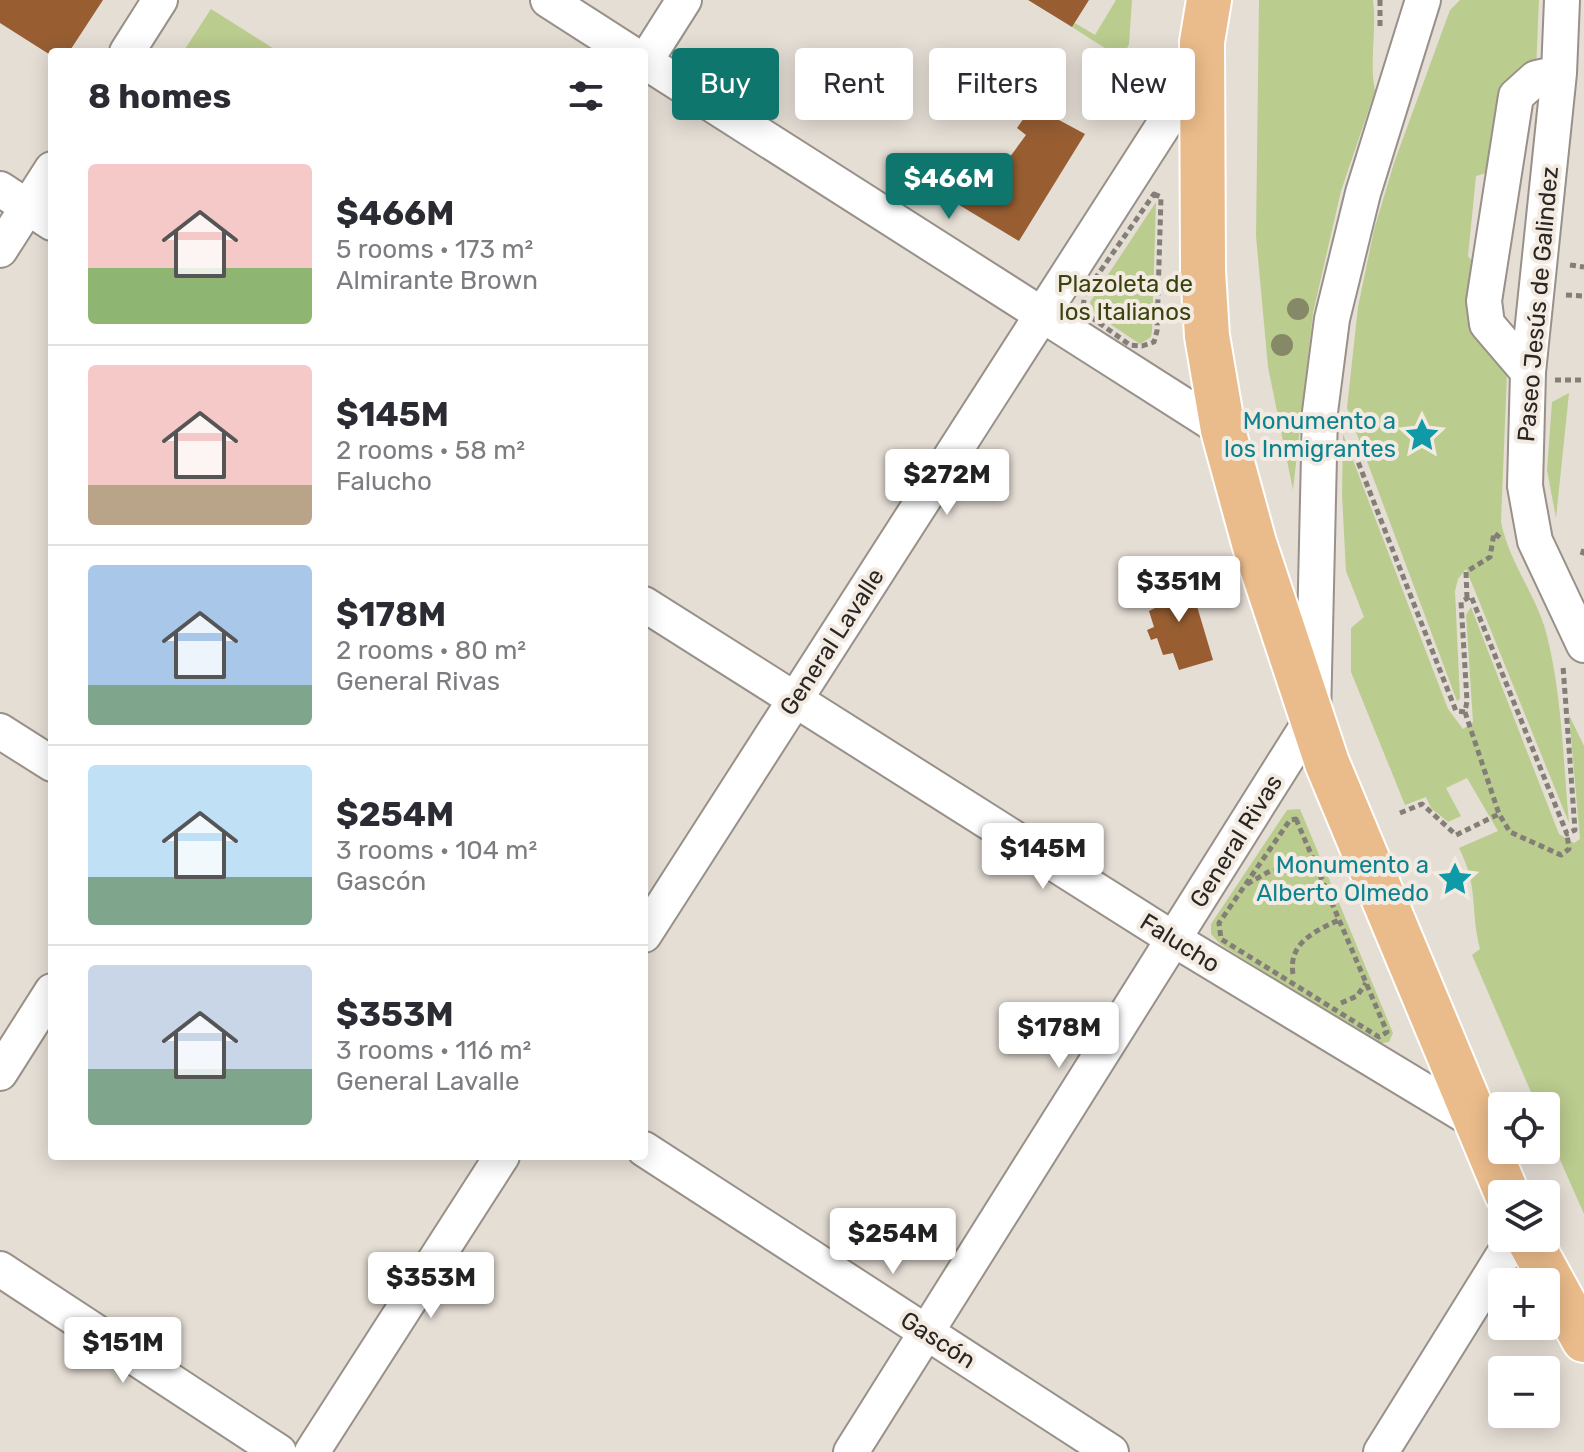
<!DOCTYPE html>
<meta charset="utf-8">
<style>
:root{--surface:#fff;--page:#f7f7f7;--text:#2b2b33;--muted:#7c7c81;--line:#e1e1e2;--accent:#0f766e}
body{margin:0;font-family:Rubik,sans-serif;background:var(--page);color:var(--text);height:100vh;display:flex;flex-direction:column;font-size:30px;white-space:nowrap}
*{box-sizing:border-box;margin:0}
p{font-size:26px;color:var(--muted)}
.icon{flex:none;width:44px;height:44px;fill:none;stroke:currentColor;stroke-width:2;stroke-linecap:round;stroke-linejoin:round}
.map{position:relative;flex:1;overflow:hidden}
.details{position:absolute;left:48px;top:48px;width:600px;height:1112px;display:flex;flex-direction:column;background:var(--surface);border-radius:8px;box-shadow:0 4px 20px #0003}
.details>*{flex:none}
.hud{position:absolute;left:672px;top:48px;width:760px;height:72px;display:flex;gap:16px}
.tools{position:absolute;left:1488px;top:1092px;display:grid;gap:16px}
.tools a{display:grid;place-items:center;width:72px;height:72px;border-radius:8px;background:var(--surface);box-shadow:0 4px 20px #0003;font-size:40px}
.price{position:absolute;translate:-50% -68px;padding:0 18px;border-radius:8px;background:#fff;color:#222;font-size:26px;line-height:52px;filter:drop-shadow(0 2px 4px #0008)}
.price::after{content:'';position:absolute;left:50%;top:48px;width:24px;height:18px;margin-left:-12px;background:inherit;clip-path:polygon(0 0,100% 0,50% 100%)}
.price.on{background:var(--accent);color:#fff}
ul{padding:0;list-style:none}
li{display:flex;align-items:center;gap:24px;height:200px;padding:0 40px}
li+li{border-top:2px solid var(--line)}
li span{display:grid;place-items:center;flex:none;width:224px;height:160px;border-radius:8px;color:#555}
li>.icon{margin-inline-start:auto}
span .icon{width:96px;height:96px;fill:#fffc;stroke-width:1}
li b{font-size:34px}
h2{display:flex;justify-content:space-between;align-items:center;height:96px;padding:0 40px;font-size:34px}
.chip{padding:0 28px;border-radius:8px;background:var(--surface);box-shadow:0 4px 20px #0003;font-size:28px;line-height:72px}
.chip.on{background:var(--accent);color:#fff}
.map>svg:first-child{display:block}
.green{fill:#bbcc8f}
.building{fill:#985e32}
.lines{fill:none;stroke-linecap:round;stroke-linejoin:round}
.minor-casing{stroke:#989089;stroke-width:38}
.major-casing{stroke:#fff;stroke-width:48}
.path{stroke:#837e78;stroke-width:5;stroke-dasharray:6 4;stroke-linecap:butt}
.minor{stroke:#fff;stroke-width:34}
.major{stroke:#ebbc8b;stroke-width:44}
.tree{fill:#868968}
.labels{text-anchor:middle;stroke-width:8;stroke-linejoin:round;paint-order:stroke}
.park-label{font-size:24px;fill:#38430e;stroke:#f3ebe2}
.street-label{font-size:24px;fill:#292623;stroke:#f3ebe2}
.culture-label{font-size:24px;fill:#0d838f;stroke:#f3ebe2;text-anchor:end}
</style>
<div class="map">
<svg width="1584" height="1452" viewBox="0 0 1584 1452">
<rect width="100%" height="100%" fill="#e5ded5"/>
<path class="green" d="M1116,0H1132L1129,44L1122,59L1072,27L1075,23L1095,35Z
M1259,0H1373C1377,30 1369,62 1375,91L1341,191L1313,313L1293,490L1268,367L1256,236Z
M1460,0H1539L1536,70L1490,172L1476,176L1468,256L1472,261C1463,318 1467,330 1507,373L1501,522C1509,562 1535,593 1546,632C1562,693 1563,760 1569,823L1466,569L1458,579L1455,591L1460,699L1457,701L1347,408L1358,307L1374,230L1394,163L1450,10Z
M211,9L279,52H183Z
M1156,202L1152,331L1151,337L1140,344L1095,314L1090,302Z
M1569,393L1556,518L1547,470L1552,402Z
M1343,434L1448,709L1463,729L1473,722L1466,615L1471,607L1559,834L1574,843L1580,839L1569,715L1584,746V1214L1546,1128V1106H1537L1472,955L1480,949C1470,911 1479,887 1459,848L1498,831L1467,778L1446,788L1461,816L1448,822L1431,808L1426,797L1405,805L1351,672V628L1364,617L1346,571L1342,495Z
M1300,809L1393,1033L1389,1042L1377,1044L1220,944L1211,934V924L1287,810Z"/>
<path class="building" d="M0,0H103L69,52H52V56L0,23Z
M1028,0H1089L1072,27Z
M1020,99L1085,134L1019,241L946,197L953,183L966,191L976,176L990,184L1026,135L1017,128L1026,115L1017,108Z
M1188,576L1213,660L1179,670L1173,653L1163,655L1157,638L1151,640L1147,630L1154,627L1149,611L1159,606L1153,586Z"/>
<g class="lines">
<g class="minor-casing">
<path id="minor" d="M548,0L629,52
M1562,0L1559,73L1528,372L1525,486L1535,541L1584,645
M127,52L160,0
M644,61L1223,430
M644,63L684,0
M0,189L52,223
M0,250L52,169
M1528,372L1487,324L1484,301L1516,96L1536,78L1559,73
M644,604L1175,940L1476,1122
M0,731L52,764
M644,935L1201,67
M0,1073L52,991
M644,1149L1111,1452
M0,1269L279,1452
M312,1452L502,1156
M851,1452L1313,717L1320,412L1332,319L1363,193L1423,0
M1381,1452L1514,1238"/>
</g>
<g class="major-casing">
<path id="major" d="M1209,0L1202,42L1203,271L1207,336L1223,430L1254,543L1327,763L1507,1194
M1528,1238L1584,1340"/>
</g>
<path class="path" d="M1380,0V27
M1154,194L1161,197L1157,331L1154,342L1142,346L1130,345L1088,315L1083,307L1085,293Z
M1570,265L1584,267
M1566,295L1584,296
M1555,380H1584
M1351,444L1456,711L1465,712L1467,701L1461,602L1471,596L1567,834L1575,830L1563,666
M1582,555L1584,549
M1467,598L1466,572L1490,557L1494,533L1502,539
M1465,712L1499,814L1510,832L1561,855L1569,849L1567,834
M1400,813L1422,804L1456,835L1499,814
M1296,819L1387,1032L1379,1037L1221,939L1219,923L1290,820Z
M1247,884L1270,871L1316,865
M1293,974C1288,943 1315,931 1339,920
M1341,1003L1357,996L1366,983"/>
<use href="#minor" class="minor"/>
<use href="#major" class="major"/>
</g>
<g class="tree">
<circle cx="1298" cy="309" r="11"/>
<circle cx="1282" cy="345" r="11"/>
</g>
<defs>
<g id="sight-bare" transform="scale(2.76)"><path d="M0-6L1.8-2.2L6-1.7L2.9 1.2L3.7 5.4L0 3.3L-3.7 5.4L-2.9 1.2L-6-1.7L-1.8-2.2Z" fill="#0f9aa8" stroke="#f3ebe2" stroke-width="2.5" paint-order="stroke"/></g>
</defs>
<g fill-rule="evenodd">
<use href="#sight-bare" x="1422" y="435"/>
<use href="#sight-bare" x="1455" y="879"/>
</g>
<g class="labels">
<g class="park-label">
<text x="1125" y="292">Plazoleta de<tspan x="1125" dy="28">los Italianos</tspan></text>
</g>
<g class="street-label">
<text transform="translate(1538 304) rotate(-85)" y="8">Paseo Jesús de Galindez</text>
<text transform="translate(832 642) rotate(-57)" y="8">General Lavalle</text>
<text transform="translate(1236 841) rotate(-58)" y="8">General Rivas</text>
<text transform="translate(1180 943) rotate(32)" y="8">Falucho</text>
<text transform="translate(938 1340) rotate(33)" y="8">Gascón</text>
</g>
<g class="culture-label">
<text x="1396" y="429">Monumento a<tspan x="1396" dy="28">los Inmigrantes</tspan></text>
<text x="1429" y="873">Monumento a<tspan x="1429" dy="28">Alberto Olmedo</tspan></text>
</g>
</g>
</svg>
<div class="tools">
<a><svg class="icon" aria-label="locate" viewBox="0 0 24 24"><circle cx="12" cy="12" r="6"/><path d="M12 2v4M12 18v4M2 12h4M18 12h4"/></svg></a>
<a><svg class="icon" aria-label="layers" viewBox="0 0 24 24"><path d="M12 4l9 5-9 5-9-5zM3 14l9 5 9-5"/></svg></a>
<a>+</a>
<a>−</a>
</div>
<b class="price on" style="left:949px;top:221px">$466M</b>
<b class="price" style="left:947px;top:517px">$272M</b>
<b class="price" style="left:1179px;top:624px">$351M</b>
<b class="price" style="left:1043px;top:891px">$145M</b>
<b class="price" style="left:1059px;top:1070px">$178M</b>
<b class="price" style="left:893px;top:1276px">$254M</b>
<b class="price" style="left:431px;top:1320px">$353M</b>
<b class="price" style="left:123px;top:1385px">$151M</b>
<div class="hud">
<a class="chip on">Buy</a>
<a class="chip">Rent</a>
<a class="chip">Filters</a>
<a class="chip">New</a>
</div>
<section class="details">
<h2>8 homes<svg class="icon" aria-label="filters" viewBox="0 0 24 24"><path d="M4 7h16M4 17h16"/><circle cx="9" cy="7" r="2"/><circle cx="15" cy="17" r="2"/></svg></h2>
<ul>
<li><span style="background:linear-gradient(#f6c9c9 65%,#8fb573 0)"><svg class="icon" aria-label="home" viewBox="0 0 24 24"><path d="M3 11l9-7 9 7M6 9v11h12V9"/></svg></span><div><b>$466M</b><p>5 rooms · 173 m²</p><p>Almirante Brown</p></div></li>
<li><span style="background:linear-gradient(#f6c9c9 75%,#b9a48a 0)"><svg class="icon" aria-label="home" viewBox="0 0 24 24"><path d="M3 11l9-7 9 7M6 9v11h12V9"/></svg></span><div><b>$145M</b><p>2 rooms · 58 m²</p><p>Falucho</p></div></li>
<li><span style="background:linear-gradient(#a9c7e8 75%,#7fa58c 0)"><svg class="icon" aria-label="home" viewBox="0 0 24 24"><path d="M3 11l9-7 9 7M6 9v11h12V9"/></svg></span><div><b>$178M</b><p>2 rooms · 80 m²</p><p>General Rivas</p></div></li>
<li><span style="background:linear-gradient(#bfe0f5 70%,#7fa58c 0)"><svg class="icon" aria-label="home" viewBox="0 0 24 24"><path d="M3 11l9-7 9 7M6 9v11h12V9"/></svg></span><div><b>$254M</b><p>3 rooms · 104 m²</p><p>Gascón</p></div></li>
<li><span style="background:linear-gradient(#c9d6e8 65%,#7fa58c 0)"><svg class="icon" aria-label="home" viewBox="0 0 24 24"><path d="M3 11l9-7 9 7M6 9v11h12V9"/></svg></span><div><b>$353M</b><p>3 rooms · 116 m²</p><p>General Lavalle</p></div></li>
</ul>
</section>
</div>
